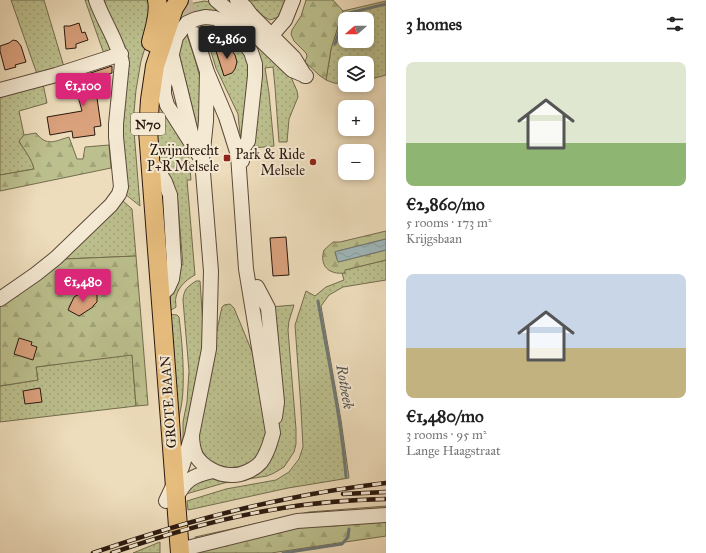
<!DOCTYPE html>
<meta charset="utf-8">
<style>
:root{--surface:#fff;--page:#f2f2f2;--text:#222;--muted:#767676;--accent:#db2777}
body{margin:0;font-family:"IM FELL Great Primer",serif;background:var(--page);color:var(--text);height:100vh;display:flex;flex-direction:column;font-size:15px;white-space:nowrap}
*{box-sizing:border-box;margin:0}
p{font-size:13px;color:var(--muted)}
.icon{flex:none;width:22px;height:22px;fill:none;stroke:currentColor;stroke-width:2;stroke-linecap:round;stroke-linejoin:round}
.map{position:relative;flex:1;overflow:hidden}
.drawer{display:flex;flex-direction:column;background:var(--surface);width:320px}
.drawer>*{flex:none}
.needle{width:26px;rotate:250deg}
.tools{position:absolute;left:338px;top:12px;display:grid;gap:8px}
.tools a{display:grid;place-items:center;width:36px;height:36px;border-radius:8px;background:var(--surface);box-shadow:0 2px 6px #0003;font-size:20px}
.price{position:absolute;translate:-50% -34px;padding:0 9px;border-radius:4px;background:var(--accent);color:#fff;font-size:13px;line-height:26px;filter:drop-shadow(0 1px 2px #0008)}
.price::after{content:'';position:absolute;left:50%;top:24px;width:12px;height:9px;margin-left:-6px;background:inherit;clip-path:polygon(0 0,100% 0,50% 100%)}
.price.selected{background:#222;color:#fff}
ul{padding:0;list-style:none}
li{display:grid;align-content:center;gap:8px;height:212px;padding:0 20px}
li span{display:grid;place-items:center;height:124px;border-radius:8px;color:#555}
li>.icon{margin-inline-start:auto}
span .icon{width:72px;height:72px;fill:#fffc;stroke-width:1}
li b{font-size:17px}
h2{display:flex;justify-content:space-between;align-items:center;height:48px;padding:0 20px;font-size:17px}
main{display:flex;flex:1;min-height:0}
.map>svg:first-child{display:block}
.grass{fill:url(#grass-dots);stroke:#736c4e;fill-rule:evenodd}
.forest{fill:url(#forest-firs);stroke:#736c4e}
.water{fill:url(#water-waves);stroke:#707877}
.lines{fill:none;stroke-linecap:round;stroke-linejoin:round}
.stream{stroke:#707877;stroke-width:3}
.building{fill:#daa17d;stroke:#2a180f}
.minor-tunnel{stroke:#c7b699;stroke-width:14;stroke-dasharray:14 7;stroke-linecap:butt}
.minor-casing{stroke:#5b493a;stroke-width:16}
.major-casing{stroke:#2a180f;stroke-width:20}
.minor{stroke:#f4e9d3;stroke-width:14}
.major{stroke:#e7be7e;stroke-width:18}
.rail-casing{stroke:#2a180f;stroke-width:4.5}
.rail{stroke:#f4e9d3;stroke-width:3;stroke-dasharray:9;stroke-linecap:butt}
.poi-dot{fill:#8f2418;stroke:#f4e9d3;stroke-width:1.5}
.labels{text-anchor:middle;stroke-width:4;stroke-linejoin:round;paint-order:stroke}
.shield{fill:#f4e9d3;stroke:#67574a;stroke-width:1}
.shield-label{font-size:13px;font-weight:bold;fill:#2a180f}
.poi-label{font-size:14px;fill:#2a180f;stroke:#f4e9d3;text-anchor:end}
.street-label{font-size:14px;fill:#2a180f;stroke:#f4e9d3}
.water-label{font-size:15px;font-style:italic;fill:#53504c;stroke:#f4e9d3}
</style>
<main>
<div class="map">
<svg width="386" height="553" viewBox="0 0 386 553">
<defs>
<pattern id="grass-dots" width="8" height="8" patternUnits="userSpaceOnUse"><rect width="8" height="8" fill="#bcc08e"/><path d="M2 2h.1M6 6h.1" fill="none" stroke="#a2a479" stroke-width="1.8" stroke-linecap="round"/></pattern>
<pattern id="forest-firs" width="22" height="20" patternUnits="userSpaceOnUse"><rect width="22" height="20" fill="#bcc08e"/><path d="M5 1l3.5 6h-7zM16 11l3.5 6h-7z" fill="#a2a479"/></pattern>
<pattern id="water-waves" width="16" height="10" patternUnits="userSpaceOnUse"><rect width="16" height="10" fill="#9fb8bc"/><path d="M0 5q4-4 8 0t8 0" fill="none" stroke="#899da0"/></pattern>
</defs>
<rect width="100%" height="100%" fill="#eeddbc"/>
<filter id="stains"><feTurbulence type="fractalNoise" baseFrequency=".005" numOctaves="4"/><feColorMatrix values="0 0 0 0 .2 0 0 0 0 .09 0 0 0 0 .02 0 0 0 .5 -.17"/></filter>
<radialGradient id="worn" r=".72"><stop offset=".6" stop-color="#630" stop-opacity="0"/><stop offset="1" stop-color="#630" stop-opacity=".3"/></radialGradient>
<path class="grass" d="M11,0H44L64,67L37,74Z
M85,0H91L111,45L110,51L104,54Z
M104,0H151L148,38L141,61L136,90L134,112V131L140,206L125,194L121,143L124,105L128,65V55L109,15Z
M247,0H252V1L259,0H289L283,13L276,18L270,20L263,16Z
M204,1C217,2 222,8 230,16L229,19C207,4 183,12 172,36L161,82V94L163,101L169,114L186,140L188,148L191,180H187L195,275C187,279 178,287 176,297C175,300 176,304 176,307C173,309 169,312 165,308C165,299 169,293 172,285C175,279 176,272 177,265H183L177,194L172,195L169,184L165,175L156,161L154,153L153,115L156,85L172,23C180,4 186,5 204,1Z
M386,1V75L367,80V63H345V84L334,83L326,80L331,49L343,11ZM345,19H367V41H345Z
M195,22L224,25L248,53L249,67L241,140L239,125L238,114L216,68L204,29L197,27L192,28L187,35L195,59L202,85L200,139L178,49L180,39Z
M255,40L288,70L297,91L298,97L289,119L287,142H279L275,87L273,67L265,68L269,93L274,146L254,148L262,69L252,42Z
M43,84L47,103L19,111L24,135L19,142C25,150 32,159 34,169L0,175V97Z
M123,201L132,209L136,256L65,259Z
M386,260V280L343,287L329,295L321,306L341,420L349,478L288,488L188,510L187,501L226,489L276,480L289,472L299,459L303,447L301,409L295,325L306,291L315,296L326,287L344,280L342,273H345L344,270Z
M196,281H200L204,340L183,445V422L187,402L189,371L183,300C184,289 187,287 196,281Z
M230,304L234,308L255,359L267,435L264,450L251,463L237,468L228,469L220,467L211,462L204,454L200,447L198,436L200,409L222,307L224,305Z
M294,305L289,321L288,330L296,429V444L294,452L284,467L274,473L267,476L224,483L186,494L196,480L266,466L276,449L281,398L270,307Z
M167,314L177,315L179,317C182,341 184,365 183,389C183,400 180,412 178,423Z
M132,354L136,406L0,422V386L38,380L36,367Z
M160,542V553H133Z"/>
<path class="forest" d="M306,0H333L343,11L331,49L326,80L319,75L305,62L307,56L306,53L294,41L291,34L292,30L301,16Z
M36,133C47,147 55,141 69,137L77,159H83L85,147L109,145L111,168L0,191V175L34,169C32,159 24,150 19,141L24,135Z
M386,231V239L338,251L335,252L338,262L386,250V260L345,270V273C329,275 319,266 324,250L333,242H340Z
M136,256L148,405L136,406L132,355L36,367L38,380L0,386V306L65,259Z
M386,506V536L271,553H196L195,537L309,512Z"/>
<path class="water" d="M386,239V250L338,262L335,252L338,251Z"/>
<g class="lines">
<path class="stream" d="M335,44L345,14L386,4
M318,301C328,359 341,417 346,477
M283,553L342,544L348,537L349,529"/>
</g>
<path class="building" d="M79,23L82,33L85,32L88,40L76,44V48L66,49L64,26H70Z
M13,40L17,41L21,46L26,62L15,65L16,67L5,70L0,51V46L9,43Z
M223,46L229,48L232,51L235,55L237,62L235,69L232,73L224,76L215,48Z
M112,66V73L101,77L106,95L97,98L101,126L94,127L95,135L73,138L72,131L50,135L47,117L82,111L75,85L71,86L69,80Z
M286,237L289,275L273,276L270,238Z
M97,291V302L93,306V307L79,316L68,310L74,297L81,293L83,292Z
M19,338L32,342L31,345L37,347L33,360L14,354Z
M40,388L42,402L25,404L23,391Z"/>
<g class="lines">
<path class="minor-tunnel" d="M185,0L194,32"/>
<g class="minor-casing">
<path id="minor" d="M216,0L242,22L292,70L306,76
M237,0L245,7L251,15L294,58L305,76
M195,34L207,72L226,117L238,155L242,161
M266,42L285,20L293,0
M172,56L192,137
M0,90L56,75L121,54
M150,162L157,169L165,182L170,195L174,265L172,279L168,288L160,296
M257,287L268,308L277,402L275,417
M0,299L36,274L56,258L111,205L119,194L121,187L116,137V124L122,63C118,41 103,21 96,0
M192,435C192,442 193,449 196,456C203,467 218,475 231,475C241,476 255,469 261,462C268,453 270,443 273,433L246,269L238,155L248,141L255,76V64L251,52L245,44L227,24L215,18L205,17L196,19L187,23L176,37L164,86V94L167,105L202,160
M176,498C186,479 192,476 213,471
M166,501L182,467L192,435L209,349L211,271L202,160L206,121L207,72
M187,548L297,521L386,515"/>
</g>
<g class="major-casing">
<path id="major" d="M179,0L174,8L155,66L150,100L148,131L180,553
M151,42C154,29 160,14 157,0"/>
</g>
<use href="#minor" class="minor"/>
<use href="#major" class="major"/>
<g class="rail-casing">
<path id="rail" d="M343,494L386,492
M93,553C157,531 221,512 287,499C320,492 353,487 386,483
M112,553C164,535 217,519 271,510C309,503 348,500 386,499"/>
</g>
<use href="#rail" class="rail"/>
</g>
<g class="poi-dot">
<rect x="223" y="154" width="8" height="8" rx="2"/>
<circle cx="313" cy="162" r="4"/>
</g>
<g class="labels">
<rect class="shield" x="131" y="113" width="34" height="22" rx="3"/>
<g class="shield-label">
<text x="148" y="129">N70</text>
</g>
<g class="poi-label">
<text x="219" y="155">Zwijndrecht<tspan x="219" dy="16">P+R Melsele</tspan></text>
<text x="305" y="159">Park &amp; Ride<tspan x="305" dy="16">Melsele</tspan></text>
</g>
<g class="street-label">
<text transform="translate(168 402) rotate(-94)" y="5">GROTE BAAN</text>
</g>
<g class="water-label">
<text transform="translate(345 387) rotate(80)" y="5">Rotbeek</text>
</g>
</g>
<rect width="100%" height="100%" filter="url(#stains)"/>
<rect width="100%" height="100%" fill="url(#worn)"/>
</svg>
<div class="tools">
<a><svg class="needle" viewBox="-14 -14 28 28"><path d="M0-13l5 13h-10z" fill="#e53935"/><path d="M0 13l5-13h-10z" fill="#767676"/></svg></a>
<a><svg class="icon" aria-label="layers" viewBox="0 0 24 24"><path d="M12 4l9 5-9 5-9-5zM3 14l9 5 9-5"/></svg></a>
<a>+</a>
<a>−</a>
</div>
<b class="price selected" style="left:227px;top:60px">€2,860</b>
<b class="price" style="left:83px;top:107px">€1,100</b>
<b class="price" style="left:83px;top:303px">€1,480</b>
</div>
<section class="drawer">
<h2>3 homes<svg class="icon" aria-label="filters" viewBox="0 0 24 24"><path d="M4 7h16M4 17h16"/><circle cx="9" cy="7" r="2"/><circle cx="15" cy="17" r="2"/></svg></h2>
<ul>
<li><span style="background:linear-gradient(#dfe7d0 65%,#8fb573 0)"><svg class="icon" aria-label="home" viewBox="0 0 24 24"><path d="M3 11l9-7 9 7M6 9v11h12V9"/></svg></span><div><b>€2,860/mo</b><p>5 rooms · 173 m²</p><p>Krijgsbaan</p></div></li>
<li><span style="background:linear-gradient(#c9d6e8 60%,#c2b280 0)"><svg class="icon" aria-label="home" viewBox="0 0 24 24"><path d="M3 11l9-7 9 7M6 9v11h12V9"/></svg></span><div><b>€1,480/mo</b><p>3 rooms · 95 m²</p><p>Lange Haagstraat</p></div></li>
</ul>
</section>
</main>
